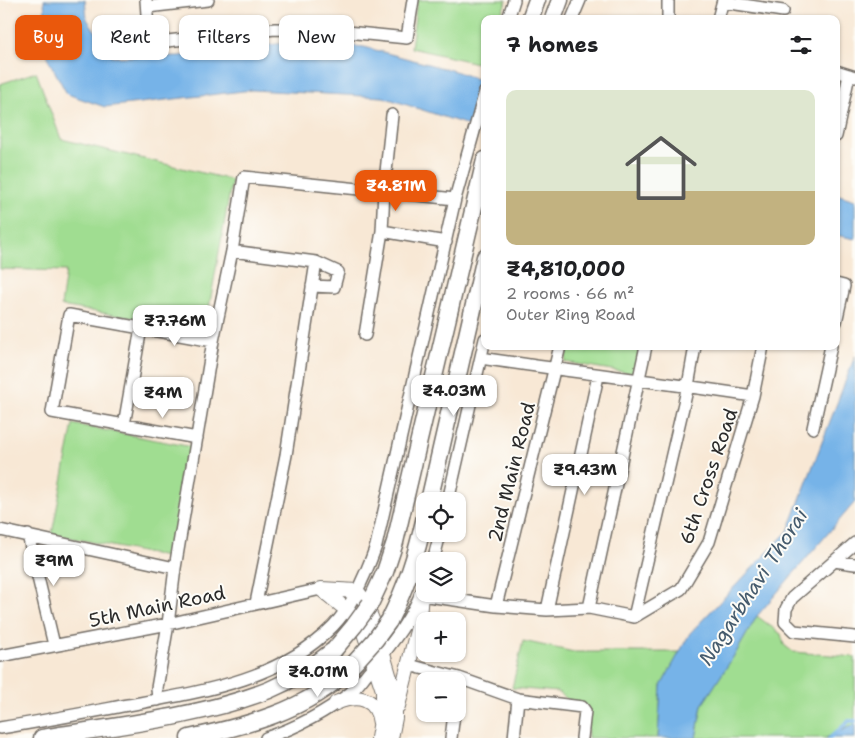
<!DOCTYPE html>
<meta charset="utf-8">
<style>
:root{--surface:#fff;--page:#f6f6f6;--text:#202124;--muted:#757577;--accent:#ea580c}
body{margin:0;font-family:"Shantell Sans",sans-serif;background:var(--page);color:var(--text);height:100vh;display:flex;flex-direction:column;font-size:19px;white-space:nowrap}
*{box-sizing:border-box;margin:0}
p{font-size:16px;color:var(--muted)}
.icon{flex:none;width:28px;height:28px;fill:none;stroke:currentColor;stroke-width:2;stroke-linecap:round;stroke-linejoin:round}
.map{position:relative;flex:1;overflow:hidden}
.drawer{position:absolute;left:481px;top:15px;width:359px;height:335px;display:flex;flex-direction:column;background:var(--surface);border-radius:10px;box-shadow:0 1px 4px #0004}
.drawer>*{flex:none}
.top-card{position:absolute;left:15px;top:15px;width:391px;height:45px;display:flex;gap:10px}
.tools{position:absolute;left:416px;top:492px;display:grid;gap:10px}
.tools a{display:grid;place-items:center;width:50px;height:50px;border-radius:10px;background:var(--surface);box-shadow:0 1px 4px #0004;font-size:25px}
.price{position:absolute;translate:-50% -42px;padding:0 11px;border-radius:10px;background:#fff;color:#222;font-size:16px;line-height:32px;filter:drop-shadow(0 1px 2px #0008)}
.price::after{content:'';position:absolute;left:50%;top:30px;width:15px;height:11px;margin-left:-8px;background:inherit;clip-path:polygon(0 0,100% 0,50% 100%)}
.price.on{background:var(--accent);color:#fff}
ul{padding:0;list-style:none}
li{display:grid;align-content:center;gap:10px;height:265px;padding:0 25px}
li span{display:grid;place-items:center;height:155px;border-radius:10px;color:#555}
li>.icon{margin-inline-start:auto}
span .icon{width:90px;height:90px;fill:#fffc;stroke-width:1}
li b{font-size:21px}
h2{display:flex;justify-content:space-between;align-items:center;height:60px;padding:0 25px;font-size:21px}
.tag{padding:0 18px;border-radius:10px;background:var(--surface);box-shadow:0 1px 4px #0004;font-size:18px;line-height:45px}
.tag.on{background:var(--accent);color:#fff}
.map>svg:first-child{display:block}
.green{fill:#a0dd91;stroke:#66845e}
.water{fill:#76b3e8;stroke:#506f8a}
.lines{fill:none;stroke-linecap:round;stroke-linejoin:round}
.stream{stroke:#76b3e8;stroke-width:4}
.minor-casing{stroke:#736d66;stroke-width:14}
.major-casing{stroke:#736d66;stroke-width:16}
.highway-casing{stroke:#736d66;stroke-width:19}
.minor{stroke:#fff;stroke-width:11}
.major{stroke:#fff;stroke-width:14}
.highway{stroke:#fff;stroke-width:16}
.highway-bridge-casing{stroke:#736d66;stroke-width:19;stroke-linecap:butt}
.highway-bridge{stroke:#fff;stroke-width:16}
.labels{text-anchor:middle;stroke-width:4;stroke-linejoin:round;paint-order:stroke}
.street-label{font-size:19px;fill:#2b2b2b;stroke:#fdfcf7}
.water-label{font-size:20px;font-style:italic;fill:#455b6d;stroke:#fdfcf7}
</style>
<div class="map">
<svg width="855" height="738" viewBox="0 0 855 738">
<rect width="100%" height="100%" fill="#fdfcf7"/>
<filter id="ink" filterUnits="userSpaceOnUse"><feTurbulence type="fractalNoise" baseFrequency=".02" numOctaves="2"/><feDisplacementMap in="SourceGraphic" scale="10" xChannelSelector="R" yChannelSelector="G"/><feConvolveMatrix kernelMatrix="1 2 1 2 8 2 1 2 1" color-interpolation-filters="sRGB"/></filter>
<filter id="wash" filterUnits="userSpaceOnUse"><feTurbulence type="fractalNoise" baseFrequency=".0096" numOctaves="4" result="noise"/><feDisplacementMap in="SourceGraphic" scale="20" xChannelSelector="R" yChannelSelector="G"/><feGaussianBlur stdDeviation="1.12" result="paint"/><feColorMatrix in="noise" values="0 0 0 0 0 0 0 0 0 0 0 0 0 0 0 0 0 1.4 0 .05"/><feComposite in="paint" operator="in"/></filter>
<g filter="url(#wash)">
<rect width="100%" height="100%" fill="#f8e8d5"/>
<path class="green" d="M417,0H507L499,19H485V55L481,64L411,48Z
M36,72L61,139L232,180L205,330L61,306L66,271L0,269V84Z
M568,346H640L635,374L565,362Z
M73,424L192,447L171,558L52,534Z
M757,616L781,634L784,645L793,652L855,657V724L826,738H696L702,705L737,651Z
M523,641L574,652H680L661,686L658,738H588L586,714L558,692L512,688Z"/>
<path class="water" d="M44,0H85L87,19L113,57L179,56L301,41L364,47L458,72L485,82V136L462,123L383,97L252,90L105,107L67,94L48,59Z
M836,194L855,200V239L836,235Z
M855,356V502L757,616L737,651L702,705L696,738H658L661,686L690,633L788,531Z
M855,724V738H826Z"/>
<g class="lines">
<path class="stream" d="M830,738L849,721H855"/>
</g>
</g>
<g filter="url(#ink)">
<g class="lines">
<g class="minor-casing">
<path id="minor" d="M146,0L149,43L275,29L327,30L407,38L413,0
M723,2L783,11
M147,7L208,0
M508,19L514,0
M572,19L580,0
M668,19V0
M718,19L723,0
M836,71L855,77
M836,136L849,75
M382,231L384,191L392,115
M232,251L316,262L286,455L256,603
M836,284L844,286L836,322
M312,286L334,287L338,272L316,262
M365,335L382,231L446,242
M481,358C572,372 663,382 753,396
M124,425L141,328
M813,428L831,346
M197,438L52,412L69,315L213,341
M448,501L485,339
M0,530L175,568
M28,535L54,645
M855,543L792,598L786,609L785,622L794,631L855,637
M433,561L440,534
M834,561L855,564
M421,595L496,606L547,610L589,608L634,617
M496,606L560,346
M589,608L646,346
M547,610L598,376
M634,617L681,589L709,542L753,396L763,346
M634,617L688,386L695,346
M0,656L168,624L321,589
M409,665L459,678L518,699L582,707L585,711L582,738
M158,700L157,688L168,624L175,568L213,341L232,251L244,177L455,199
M0,728C43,721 85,713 128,705C200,692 279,681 333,626C353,606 367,571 376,546L455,199L485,92
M266,738C295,728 326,712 350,693C357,687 363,678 370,670C392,644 413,617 425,584
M451,738L454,714
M514,738L518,699"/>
</g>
<g class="major-casing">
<path id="major" d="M336,703C357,694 377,697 380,723
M398,706L418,627L421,595
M378,738L383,709V690L364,633L359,625L353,615L321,589L357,591L364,600L375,627L392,685L395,696V718L391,738"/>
</g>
<g class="highway-casing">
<path id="highway" d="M530,19L537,0
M553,19L560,0
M429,501L485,257
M370,604L385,572L395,542L485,160
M389,621C407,585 416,556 425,517
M42,738C114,726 201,717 269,690C293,680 314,666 334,650
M189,738C246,726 306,711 349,669"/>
</g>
<use href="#minor" class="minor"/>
<use href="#major" class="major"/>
<use href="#highway" class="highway"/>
<g class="highway-bridge-casing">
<path id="highway-bridge" d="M334,650L354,626L370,604
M349,669L375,640L389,621"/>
</g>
<use href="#highway-bridge" class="highway-bridge"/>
</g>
</g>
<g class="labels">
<g class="street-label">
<text transform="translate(511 472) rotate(-76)" y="7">2nd Main Road</text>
<text transform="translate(708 476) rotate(-71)" y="7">6th Cross Road</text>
<text transform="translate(157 606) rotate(-12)" y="7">5th Main Road</text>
</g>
<g class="water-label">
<text transform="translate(753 587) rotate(-57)" y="7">Nagarbhavi Thorai</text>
</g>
</g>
</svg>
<div class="tools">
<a><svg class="icon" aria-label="locate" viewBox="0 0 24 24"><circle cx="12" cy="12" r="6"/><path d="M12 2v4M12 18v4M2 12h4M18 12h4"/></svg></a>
<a><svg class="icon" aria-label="layers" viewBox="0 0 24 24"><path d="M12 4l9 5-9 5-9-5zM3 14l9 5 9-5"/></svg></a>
<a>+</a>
<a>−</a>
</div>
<b class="price on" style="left:396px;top:212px">₹4.81M</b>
<b class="price" style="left:175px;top:347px">₹7.76M</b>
<b class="price" style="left:454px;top:417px">₹4.03M</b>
<b class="price" style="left:163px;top:419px">₹4M</b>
<b class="price" style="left:585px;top:496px">₹9.43M</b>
<b class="price" style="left:54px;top:587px">₹9M</b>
<b class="price" style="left:318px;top:698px">₹4.01M</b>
<div class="top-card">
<a class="tag on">Buy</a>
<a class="tag">Rent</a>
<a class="tag">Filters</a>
<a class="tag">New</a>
</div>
<section class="drawer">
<h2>7 homes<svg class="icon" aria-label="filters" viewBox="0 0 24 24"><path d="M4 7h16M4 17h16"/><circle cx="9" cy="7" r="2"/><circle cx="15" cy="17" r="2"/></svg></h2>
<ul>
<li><span style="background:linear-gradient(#dfe7d0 65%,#c2b280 0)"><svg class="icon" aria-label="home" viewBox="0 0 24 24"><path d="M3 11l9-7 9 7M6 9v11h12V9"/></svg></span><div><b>₹4,810,000</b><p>2 rooms · 66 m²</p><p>Outer Ring Road</p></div></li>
</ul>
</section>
</div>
